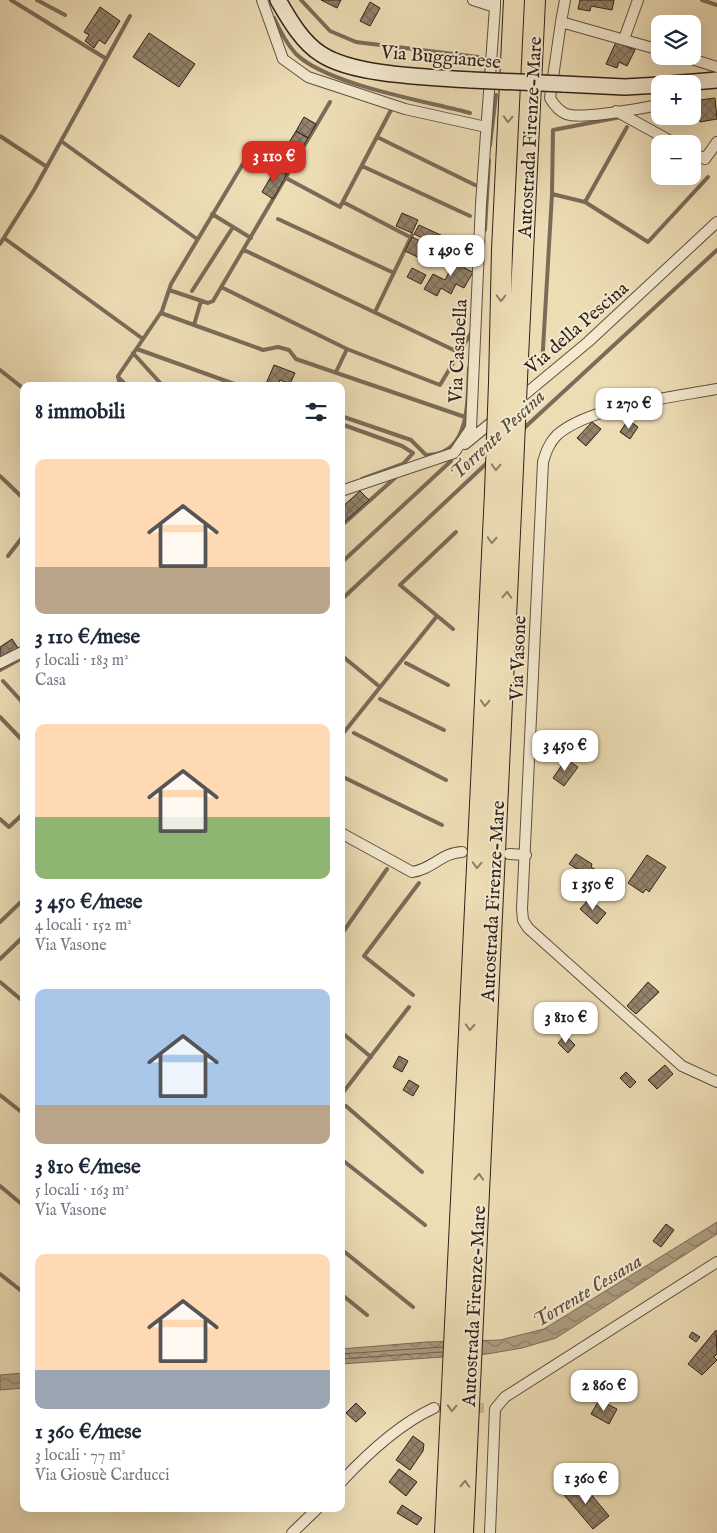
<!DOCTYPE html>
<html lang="it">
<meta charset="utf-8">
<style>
:root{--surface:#fff;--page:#f2f2f3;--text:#1f2937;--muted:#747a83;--accent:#d93025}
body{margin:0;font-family:"IM FELL English",serif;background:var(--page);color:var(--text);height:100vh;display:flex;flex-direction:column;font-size:19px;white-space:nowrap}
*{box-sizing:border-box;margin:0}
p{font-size:16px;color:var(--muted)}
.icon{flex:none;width:28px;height:28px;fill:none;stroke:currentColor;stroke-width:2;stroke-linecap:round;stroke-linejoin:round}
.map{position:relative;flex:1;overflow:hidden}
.details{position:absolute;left:20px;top:382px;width:325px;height:1130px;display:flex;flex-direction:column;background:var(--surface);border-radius:10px;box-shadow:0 5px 20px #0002}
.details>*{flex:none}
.controls{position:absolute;left:651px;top:15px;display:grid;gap:10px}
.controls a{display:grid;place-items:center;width:50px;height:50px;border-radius:10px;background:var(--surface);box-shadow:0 5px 20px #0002;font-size:25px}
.price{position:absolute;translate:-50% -42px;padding:0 11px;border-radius:10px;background:#fff;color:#222;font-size:16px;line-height:32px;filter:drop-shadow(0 1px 2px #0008)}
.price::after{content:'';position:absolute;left:50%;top:30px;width:15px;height:11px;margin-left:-8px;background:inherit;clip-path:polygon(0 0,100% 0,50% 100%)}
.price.current{background:var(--accent);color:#fff}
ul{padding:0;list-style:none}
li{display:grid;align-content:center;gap:10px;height:265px;padding:0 15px}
li span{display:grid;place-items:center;height:155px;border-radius:10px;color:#555}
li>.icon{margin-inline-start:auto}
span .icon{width:90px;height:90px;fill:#fffc;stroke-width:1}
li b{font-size:21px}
h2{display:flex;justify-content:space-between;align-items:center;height:60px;padding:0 15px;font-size:21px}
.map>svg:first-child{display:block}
.water{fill:url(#water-waves);stroke:#7b6b58}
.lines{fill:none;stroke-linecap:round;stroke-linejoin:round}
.shore{stroke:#6e5f4e;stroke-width:1}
.stream{stroke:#7b6b58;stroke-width:4}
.building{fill:url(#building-cross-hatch);stroke:#30211b}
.minor-tunnel{stroke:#c7b796;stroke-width:10;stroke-dasharray:10 5;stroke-linecap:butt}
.minor-casing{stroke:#5f5042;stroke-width:12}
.secondary-casing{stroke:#30211b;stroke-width:18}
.motorway-casing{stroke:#30211b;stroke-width:22}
.minor{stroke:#f3e9cf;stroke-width:10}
.secondary{stroke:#f3e9cf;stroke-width:15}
.motorway{stroke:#edddb5;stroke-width:20}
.secondary-bridge-casing{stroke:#30211b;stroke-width:18;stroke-linecap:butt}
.motorway-bridge-casing{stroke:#30211b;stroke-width:22;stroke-linecap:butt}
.secondary-bridge{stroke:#f3e9cf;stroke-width:15}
.motorway-bridge{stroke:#edddb5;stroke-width:20}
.oneway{stroke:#8e7f68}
.labels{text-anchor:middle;stroke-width:4;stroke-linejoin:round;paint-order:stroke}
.street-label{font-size:19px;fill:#30211b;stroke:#f3e9cf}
.water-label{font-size:20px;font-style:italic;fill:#5c4c3f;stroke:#f3e9cf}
</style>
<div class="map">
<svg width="717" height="1533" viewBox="0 0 717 1533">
<defs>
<pattern id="water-waves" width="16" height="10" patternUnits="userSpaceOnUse" patternTransform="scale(1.25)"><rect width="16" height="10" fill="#ad9d81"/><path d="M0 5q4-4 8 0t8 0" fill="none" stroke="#8d8069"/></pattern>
<pattern id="building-cross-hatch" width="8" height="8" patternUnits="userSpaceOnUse" patternTransform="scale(1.25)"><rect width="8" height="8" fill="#92836b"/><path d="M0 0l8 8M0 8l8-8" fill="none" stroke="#786b57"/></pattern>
</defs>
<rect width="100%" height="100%" fill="#edddb5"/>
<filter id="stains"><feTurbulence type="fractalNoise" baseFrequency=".004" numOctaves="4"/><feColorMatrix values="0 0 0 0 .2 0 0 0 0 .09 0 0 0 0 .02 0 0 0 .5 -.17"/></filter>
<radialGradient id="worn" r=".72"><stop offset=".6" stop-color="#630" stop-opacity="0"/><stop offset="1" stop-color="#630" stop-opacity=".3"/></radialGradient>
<path class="water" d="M717,1222V1234L556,1338L522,1348L487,1354L341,1364V1349L426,1342L500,1340L544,1329Z
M24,1373V1388L0,1390V1375Z"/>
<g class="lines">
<path class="shore" d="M341,1354L443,1347
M341,1359L442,1352"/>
<path class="stream" d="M11,0L105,58
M37,0L65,15
M301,0L330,31L356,42L478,57
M702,0L717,5
M274,18C280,31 286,43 296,54C328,85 425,101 470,113
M0,136L47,167
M377,137L475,185
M61,141L197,239
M490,145L496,95
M362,166L470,216
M286,178L340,207L391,110
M552,194L585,202L648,242L708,177
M343,202L408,236
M585,202L627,127
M212,214L251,238
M278,219L394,273
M485,230L489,160
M4,238L143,339
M0,244L34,190L130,16
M244,250L460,353
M221,287L347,349L440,385L471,333
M169,290L208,303L213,301L330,102
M192,291L233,227
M375,312L412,235
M161,313L194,325L201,301
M194,325L263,350L278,347L289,350L296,359L465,417
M137,349L240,386
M133,353L163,386
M542,366L552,194L553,130L621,117
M0,370L24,389
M336,372L347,349
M118,377L127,386
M120,386L118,376L162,311L171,284L250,152
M341,416L411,440L426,455C471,456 467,400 469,368
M341,424L402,446L413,453L403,464L362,479
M522,430L717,250
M0,476L24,499
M341,526L395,478
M8,556L24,535
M341,563L451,461
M341,600L488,462
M453,629L400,585L456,532
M341,655L380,687
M406,663L448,685
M0,670L24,657
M3,681L24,704
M380,699L444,730
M0,717L24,742
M354,733L446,780
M341,736L437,616
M341,776L442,825
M0,819L9,827L24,813
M0,922L24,899
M341,935L387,869
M0,959L24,936
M0,982L24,1002
M413,995L364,956L419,883
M341,1032L371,1057
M0,1095L24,1114
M341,1095L409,1007
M346,1106L422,1172
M341,1159L425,1225
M0,1186L24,1206
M341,1249L413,1307
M0,1274L24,1293
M341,1294L367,1315"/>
</g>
<path class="building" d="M321,0H341L337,8Z
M580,0H614L612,10L591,6L590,11L578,9Z
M370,2L380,8L370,26L360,21Z
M100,7L120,21L105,44L99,40L94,48L85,41L89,35L84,32Z
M149,33L195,64L179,87L133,57Z
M616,42L635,50L627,66L619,62L617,68L606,64Z
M715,98L717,119L700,122L699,116L688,118L692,116V101Z
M304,117L316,124L308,138L296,131Z
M296,131L308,138L297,156L285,149Z
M285,149L297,156L288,171L276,164Z
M276,168L287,174L273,199L262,192Z
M402,213L418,220L412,233L396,226Z
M419,225L445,237L432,264L405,251L412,237L424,243L425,239L414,234Z
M460,251L470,257L464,268L473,272L464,288L456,284L451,294L441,288L437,296L424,289L433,274L445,280Z
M412,268L426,275L421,284L407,277Z
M274,365L295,373L290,384L280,380L278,386H265Z
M628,420L638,427L630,439L620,432Z
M592,422L601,429L586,446L577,438Z
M360,491L369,500L341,525V508Z
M12,639L18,648L0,661V647Z
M566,759L578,767L564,786L553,778Z
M576,854L592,864L591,867L596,870L592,876L587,872L585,874L569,864Z
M647,855L666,867L649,892L646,889L643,893L628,883Z
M589,899L606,913L597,924L580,909Z
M648,982L659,992L636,1014L627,1006Z
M565,1035L575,1045L568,1053L558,1043Z
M399,1056L408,1061L402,1072L393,1067Z
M665,1065L673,1074L657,1089L648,1080Z
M626,1072L636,1082L630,1088L620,1078Z
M409,1080L419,1086L413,1096L403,1090Z
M666,1224L674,1230L661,1247L653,1241Z
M716,1330L717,1354L714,1357L717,1360L702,1375L688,1364Z
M692,1332L700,1337L696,1342L689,1337Z
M599,1400L617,1409L609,1424L591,1414Z
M356,1403L366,1413L356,1422L346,1413Z
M413,1436L424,1444L423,1451L410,1470L396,1460Z
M399,1469L417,1482L406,1496L389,1482Z
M580,1481L609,1516L593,1529L564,1495Z
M402,1505L422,1518L417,1525L397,1513Z"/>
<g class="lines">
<path class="minor-tunnel" d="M434,1408H484"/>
<g class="minor-casing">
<path id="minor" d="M262,0L283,59L308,77L405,109L486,127
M473,0L495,7V0
M565,0L561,22L660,50
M561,22L550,98C554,105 559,111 566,114C583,120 640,108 660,105
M624,39L638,0
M682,56L717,67
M616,111L676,144
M692,152L705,159L717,142
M717,389C674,397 590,406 557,435C549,443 546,452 543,462L522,909L523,920L528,928L682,1066L717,1082
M517,401L588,342L717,222
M465,444L498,417
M341,491L454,453L471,428L481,204L495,7
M0,663L24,651
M341,833L412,872C431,870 443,852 462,852
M509,854L526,855
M341,1482C367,1454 399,1424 434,1408
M292,1533L317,1509
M490,1533L495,1409L505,1397L717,1262"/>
</g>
<g class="secondary-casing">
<path id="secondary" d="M278,0C289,19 302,42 321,54C354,76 431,77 471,80
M563,84L625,87L660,85
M670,84L717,80"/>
</g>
<g class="motorway-casing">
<path id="motorway" d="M517,379L535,0
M499,383L502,250L514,0
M445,1533L495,492
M463,1533L512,490"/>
</g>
<use href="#minor" class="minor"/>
<use href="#secondary" class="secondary"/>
<use href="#motorway" class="motorway"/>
<g class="secondary-bridge-casing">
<path id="secondary-bridge" d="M471,80L563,84"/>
</g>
<g class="motorway-bridge-casing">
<path id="motorway-bridge" d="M512,490L517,379
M495,492L499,383"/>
</g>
<use href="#secondary-bridge" class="secondary-bridge"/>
<use href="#motorway-bridge" class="motorway-bridge"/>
</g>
<defs><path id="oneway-chevron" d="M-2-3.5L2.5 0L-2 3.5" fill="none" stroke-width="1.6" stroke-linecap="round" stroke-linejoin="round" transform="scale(1.25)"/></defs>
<g class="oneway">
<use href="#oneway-chevron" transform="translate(508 119) rotate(93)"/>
<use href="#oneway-chevron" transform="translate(501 298) rotate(91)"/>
<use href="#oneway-chevron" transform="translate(496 467) rotate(92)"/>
<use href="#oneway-chevron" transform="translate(492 540) rotate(93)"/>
<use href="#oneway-chevron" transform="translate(507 595) rotate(-87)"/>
<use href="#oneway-chevron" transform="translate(485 703) rotate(93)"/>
<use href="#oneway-chevron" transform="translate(477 865) rotate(93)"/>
<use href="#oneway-chevron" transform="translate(470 1027) rotate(93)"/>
<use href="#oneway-chevron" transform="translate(479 1177) rotate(-87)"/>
<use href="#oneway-chevron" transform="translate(452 1408) rotate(93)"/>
<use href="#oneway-chevron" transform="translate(465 1484) rotate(-87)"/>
</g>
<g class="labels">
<g class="street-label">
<text transform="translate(441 56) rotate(5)" y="7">Via Buggianese</text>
<text transform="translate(529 137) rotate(-87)" y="7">Autostrada Firenze-Mare</text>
<text transform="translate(576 327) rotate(-41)" y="7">Via della Pescina</text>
<text transform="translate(457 351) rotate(-87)" y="7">Via Casabella</text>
<text transform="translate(517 658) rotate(-88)" y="7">Via Vasone</text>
<text transform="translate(492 901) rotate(-87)" y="7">Autostrada Firenze-Mare</text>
<text transform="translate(473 1306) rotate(-87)" y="7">Autostrada Firenze-Mare</text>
</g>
<g class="water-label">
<text transform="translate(497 434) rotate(-43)" y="7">Torrente Pescina</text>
<text transform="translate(587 1290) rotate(-31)" y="7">Torrente Cessana</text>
</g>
</g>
<rect width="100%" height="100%" filter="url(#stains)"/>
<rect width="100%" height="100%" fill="url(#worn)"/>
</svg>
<div class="controls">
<a><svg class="icon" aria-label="layers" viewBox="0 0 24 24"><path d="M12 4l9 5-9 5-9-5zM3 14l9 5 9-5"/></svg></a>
<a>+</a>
<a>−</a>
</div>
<b class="price current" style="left:274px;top:183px">3 110 €</b>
<b class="price" style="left:451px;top:277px">1 490 €</b>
<b class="price" style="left:629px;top:430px">1 270 €</b>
<b class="price" style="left:565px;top:772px">3 450 €</b>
<b class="price" style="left:593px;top:911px">1 350 €</b>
<b class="price" style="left:566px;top:1044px">3 810 €</b>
<b class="price" style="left:604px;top:1412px">2 860 €</b>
<b class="price" style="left:586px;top:1505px">1 360 €</b>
<section class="details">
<h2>8 immobili<svg class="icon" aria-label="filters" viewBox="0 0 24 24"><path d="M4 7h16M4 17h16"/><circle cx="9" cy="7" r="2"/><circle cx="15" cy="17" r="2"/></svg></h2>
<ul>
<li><span style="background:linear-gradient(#ffd9b3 70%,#b9a48a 0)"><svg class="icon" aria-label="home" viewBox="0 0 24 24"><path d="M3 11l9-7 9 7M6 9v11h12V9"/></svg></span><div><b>3 110 €/mese</b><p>5 locali · 183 m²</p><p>Casa</p></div></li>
<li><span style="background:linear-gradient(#ffd9b3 60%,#8fb573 0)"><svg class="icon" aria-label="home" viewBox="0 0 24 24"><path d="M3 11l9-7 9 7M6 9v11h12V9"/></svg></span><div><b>3 450 €/mese</b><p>4 locali · 152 m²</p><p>Via Vasone</p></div></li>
<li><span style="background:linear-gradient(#a9c7e8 75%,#b9a48a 0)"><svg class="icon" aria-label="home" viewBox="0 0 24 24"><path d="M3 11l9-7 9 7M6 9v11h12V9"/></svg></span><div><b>3 810 €/mese</b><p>5 locali · 163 m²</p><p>Via Vasone</p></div></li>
<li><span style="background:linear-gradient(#ffd9b3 75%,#9aa5b1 0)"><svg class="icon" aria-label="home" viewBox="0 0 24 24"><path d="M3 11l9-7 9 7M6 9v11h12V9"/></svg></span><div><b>1 360 €/mese</b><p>3 locali · 77 m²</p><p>Via Giosuè Carducci</p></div></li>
</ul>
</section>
</div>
